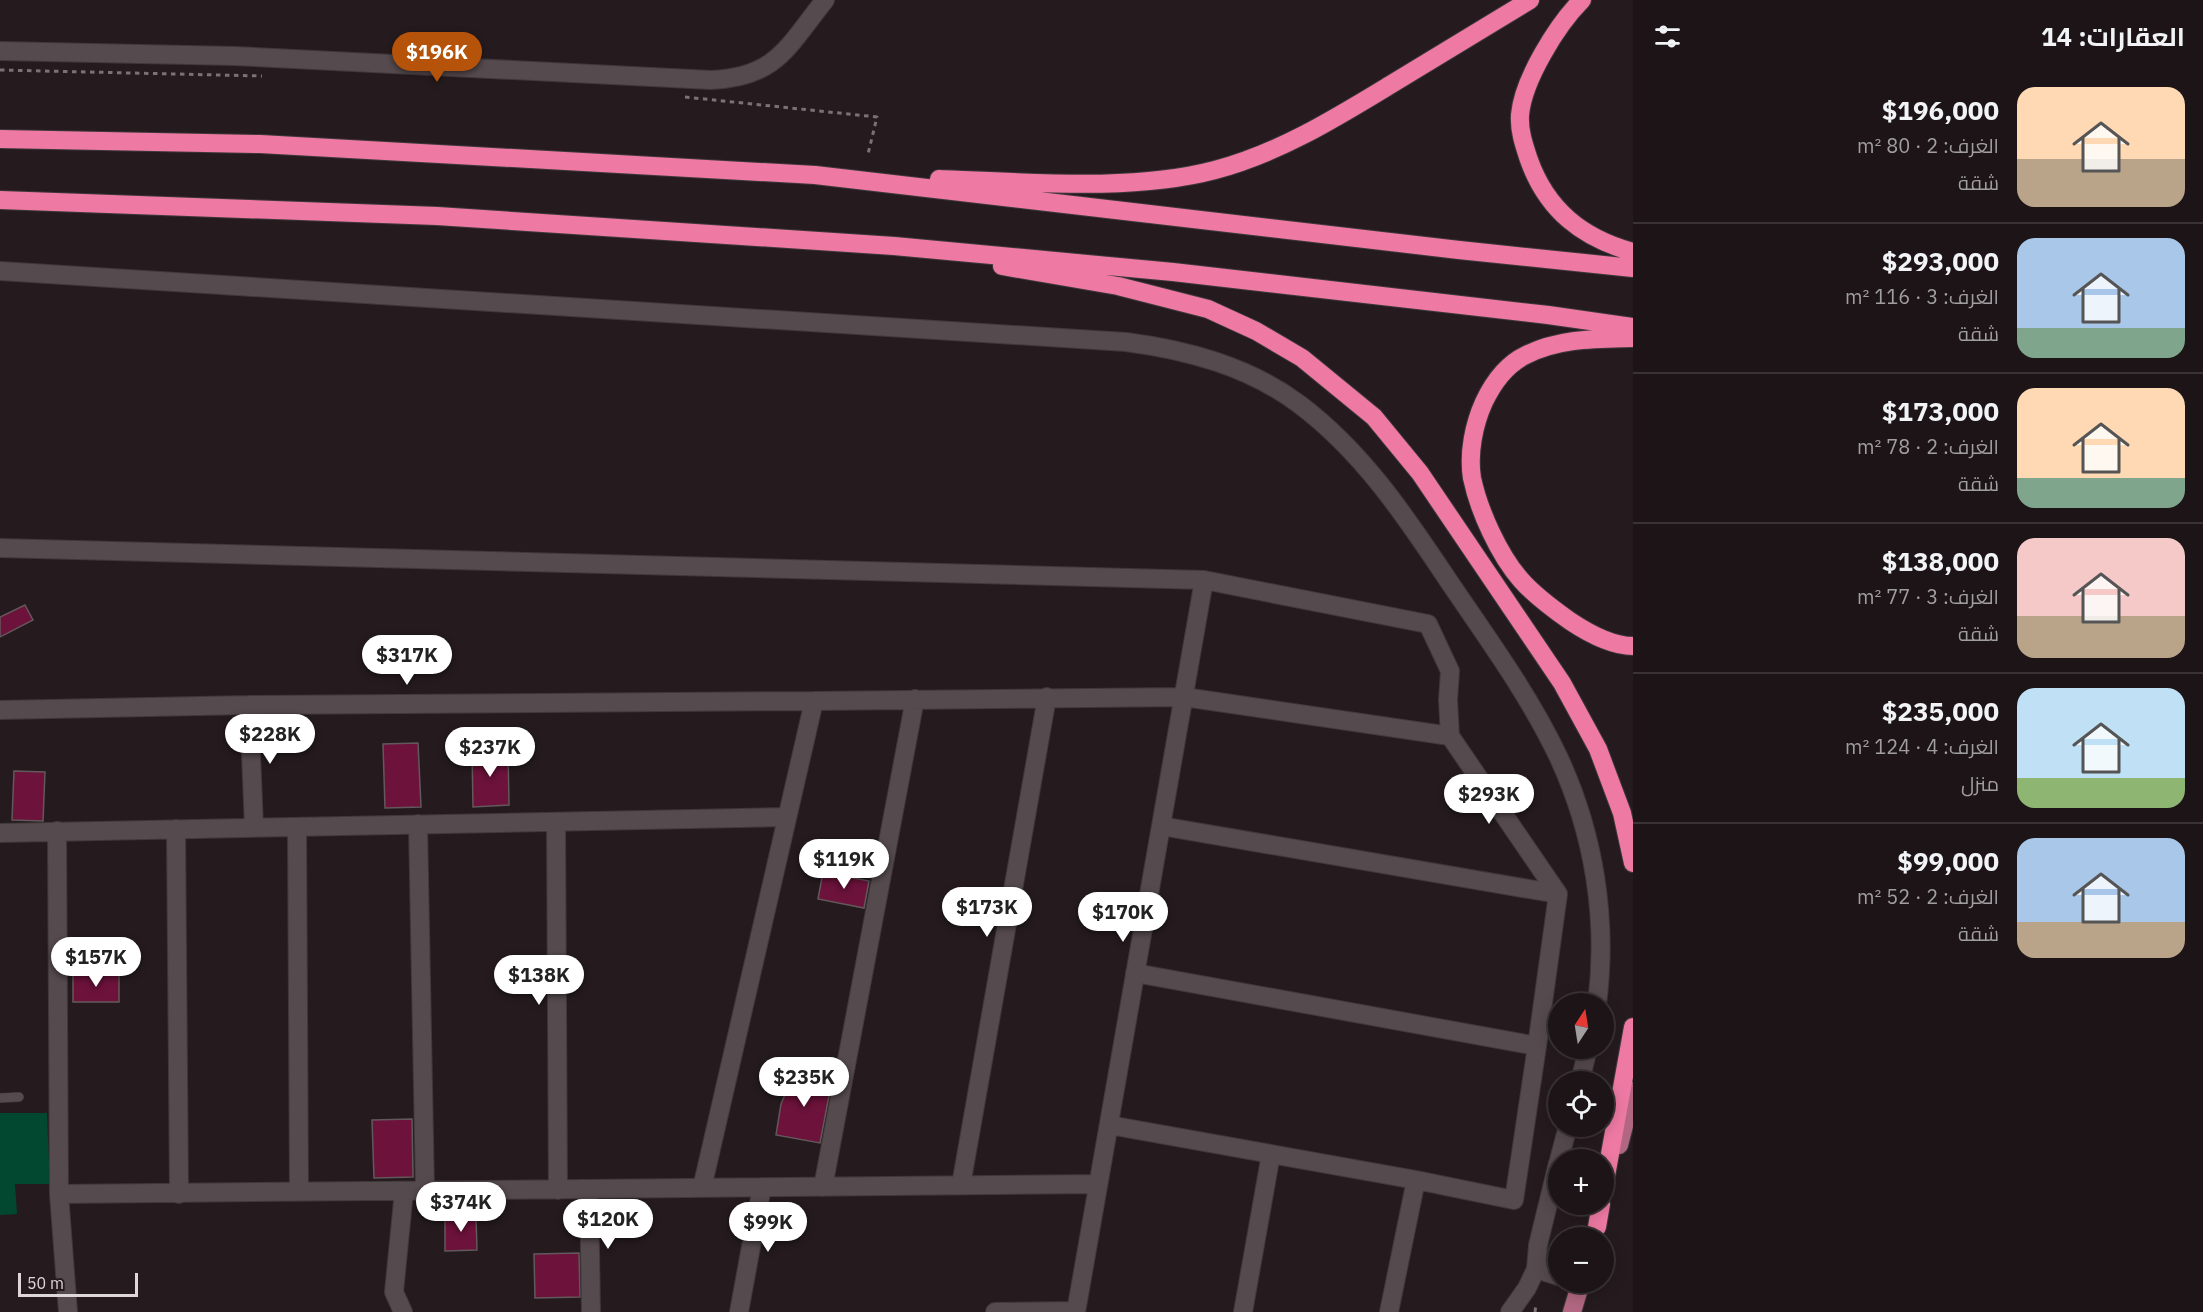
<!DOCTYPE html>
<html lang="ar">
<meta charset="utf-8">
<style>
:root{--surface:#1c1416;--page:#292123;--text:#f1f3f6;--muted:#a09ea1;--line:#3a3335;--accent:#b45309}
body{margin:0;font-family:"IBM Plex Sans",Cairo,sans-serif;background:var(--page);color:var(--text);direction:rtl;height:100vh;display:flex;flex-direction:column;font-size:22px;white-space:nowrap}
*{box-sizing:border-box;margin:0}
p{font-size:20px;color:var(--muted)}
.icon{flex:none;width:33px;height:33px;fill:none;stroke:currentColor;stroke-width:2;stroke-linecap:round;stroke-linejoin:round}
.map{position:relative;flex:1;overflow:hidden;direction:ltr}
.side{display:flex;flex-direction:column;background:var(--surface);width:570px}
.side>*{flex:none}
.needle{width:39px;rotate:12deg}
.tools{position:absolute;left:1548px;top:993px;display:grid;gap:12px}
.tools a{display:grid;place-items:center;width:66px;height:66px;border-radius:50%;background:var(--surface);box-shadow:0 3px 15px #0003,0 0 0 2px var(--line);font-size:30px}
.scale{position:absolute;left:18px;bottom:15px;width:120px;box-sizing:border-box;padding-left:6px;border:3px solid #ded7d9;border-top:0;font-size:16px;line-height:21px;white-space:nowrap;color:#ded7d9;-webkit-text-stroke:4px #251b1e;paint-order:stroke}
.price{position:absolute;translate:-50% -51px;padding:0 14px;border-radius:21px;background:#fff;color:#222;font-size:20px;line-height:39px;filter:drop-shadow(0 2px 3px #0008)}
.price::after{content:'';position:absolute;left:50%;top:36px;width:18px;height:14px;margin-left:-9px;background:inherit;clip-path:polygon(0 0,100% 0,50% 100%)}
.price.on{background:var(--accent);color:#fff}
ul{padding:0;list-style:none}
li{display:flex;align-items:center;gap:18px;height:150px;padding:0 18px}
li+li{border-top:2px solid var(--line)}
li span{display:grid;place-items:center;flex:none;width:168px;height:120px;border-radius:18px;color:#555}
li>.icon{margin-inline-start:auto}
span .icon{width:72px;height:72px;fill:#fffc;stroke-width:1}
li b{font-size:26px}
h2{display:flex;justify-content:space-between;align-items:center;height:72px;padding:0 18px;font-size:26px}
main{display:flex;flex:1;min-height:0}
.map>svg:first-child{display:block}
.green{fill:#024730}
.building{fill:#6c123b;stroke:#63585b;stroke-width:1.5}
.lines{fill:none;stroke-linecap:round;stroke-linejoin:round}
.lane-casing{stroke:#3f383a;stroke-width:10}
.street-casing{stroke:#3f383a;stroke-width:20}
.secondary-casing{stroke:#3f383a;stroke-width:20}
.primary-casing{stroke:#3f383a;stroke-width:20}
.highway-casing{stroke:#3f383a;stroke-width:20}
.path{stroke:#7a7274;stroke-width:3;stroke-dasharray:4.5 4.5;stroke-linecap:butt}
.lane{stroke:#554a4d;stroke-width:9}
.street{stroke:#554a4d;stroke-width:18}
.secondary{stroke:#554a4d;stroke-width:18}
.primary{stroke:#b16781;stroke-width:18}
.highway{stroke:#ee7aa4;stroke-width:18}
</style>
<main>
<section class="side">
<h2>العقارات: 14<svg class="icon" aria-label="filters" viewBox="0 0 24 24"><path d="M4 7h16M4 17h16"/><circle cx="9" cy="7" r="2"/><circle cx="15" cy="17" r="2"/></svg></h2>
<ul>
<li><span style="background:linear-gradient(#ffd9b3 60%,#b9a48a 0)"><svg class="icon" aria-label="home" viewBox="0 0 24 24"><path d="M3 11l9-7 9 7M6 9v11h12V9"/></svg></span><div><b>$196,000</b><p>الغرف: 2 · 80 m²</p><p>شقة</p></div></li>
<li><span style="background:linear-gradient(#a9c7e8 75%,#7fa58c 0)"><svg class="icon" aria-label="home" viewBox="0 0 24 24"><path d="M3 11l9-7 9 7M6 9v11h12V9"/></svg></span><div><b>$293,000</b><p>الغرف: 3 · 116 m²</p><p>شقة</p></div></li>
<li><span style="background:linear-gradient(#ffd9b3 75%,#7fa58c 0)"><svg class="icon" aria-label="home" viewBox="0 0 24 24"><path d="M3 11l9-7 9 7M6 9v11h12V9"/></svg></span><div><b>$173,000</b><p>الغرف: 2 · 78 m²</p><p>شقة</p></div></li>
<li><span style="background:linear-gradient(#f6c9c9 65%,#b9a48a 0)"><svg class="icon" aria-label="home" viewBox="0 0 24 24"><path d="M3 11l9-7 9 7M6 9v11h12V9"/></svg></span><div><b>$138,000</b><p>الغرف: 3 · 77 m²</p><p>شقة</p></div></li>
<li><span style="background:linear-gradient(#bfe0f5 75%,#8fb573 0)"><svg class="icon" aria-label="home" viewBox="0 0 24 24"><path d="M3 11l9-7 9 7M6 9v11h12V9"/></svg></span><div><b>$235,000</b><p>الغرف: 4 · 124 m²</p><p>منزل</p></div></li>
<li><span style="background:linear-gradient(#a9c7e8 70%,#b9a48a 0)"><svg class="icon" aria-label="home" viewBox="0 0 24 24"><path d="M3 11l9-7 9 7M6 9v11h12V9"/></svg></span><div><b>$99,000</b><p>الغرف: 2 · 52 m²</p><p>شقة</p></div></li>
</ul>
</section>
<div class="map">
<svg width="1633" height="1312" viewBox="0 0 1633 1312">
<rect width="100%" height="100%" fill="#251b1e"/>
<path class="green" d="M0,1113H47L50,1184H15L17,1214L0,1215Z"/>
<path class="building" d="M25,605L33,620L0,637V617Z
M418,743L421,807L385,808L383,744Z
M508,749L509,805L473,807L472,750Z
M14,771L45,772L43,821L12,820Z
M823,872L869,881L864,908L818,899Z
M73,975H119V1002H73Z
M794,1073L832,1080L820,1143L776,1135L781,1104Z
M412,1119L413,1177L374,1178L372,1120Z
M445,1216H476L477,1250L445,1251Z
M579,1253L580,1297L535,1298L534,1254Z"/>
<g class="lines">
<g class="lane-casing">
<path id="lane" d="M0,1098L19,1097"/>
</g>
<g class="street-casing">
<path id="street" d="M0,548L1204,580L1428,624L1450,671L1448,700L1450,736L1558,894
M249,705L254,827
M0,710L249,705L814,701
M556,822L558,1190
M418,824L425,1191
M1161,826L1558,894L1537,1046
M297,827L299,1192
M176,829L179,1194
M57,831L59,1194L68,1312
M0,833L787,817
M1135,973L1537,1046L1514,1200L1416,1180
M1109,1125L1271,1154
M961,1185L1047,697
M823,1187L915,699
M702,1188L814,701L1184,697L1450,736
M589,1189L591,1312
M59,1194L1098,1184
M403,1312L394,1292L404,1191
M739,1312L762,1187
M995,1312L1076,1311
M1076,1312L1204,580
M1243,1312L1271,1154L1416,1180L1389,1312
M1510,1312L1527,1288L1536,1269"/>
</g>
<g class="secondary-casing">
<path id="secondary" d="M0,51L234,56L711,80C777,77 787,47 825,0
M0,271L1126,342C1187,350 1248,366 1299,404C1363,452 1406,517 1450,583C1488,639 1529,695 1558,756C1594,833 1608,919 1597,1004
M1580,1082L1588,1048
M1559,1160L1568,1126
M1558,1163L1538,1245L1536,1269L1558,1276"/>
</g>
<g class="primary-casing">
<path id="primary" d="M1619,1145L1633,1091
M1572,1312L1581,1282"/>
</g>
<g class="highway-casing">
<path id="highway" d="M1582,0C1557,25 1523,80 1520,115C1519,131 1524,145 1529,160C1547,210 1582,238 1633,252
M0,139L260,144L815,175L1459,250L1633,268
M939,179C1025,182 1132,192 1215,170C1279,153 1334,119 1390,85C1437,56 1484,28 1530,0
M0,200L437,216L894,246L1173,272L1548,315L1633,327
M1002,266L1118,286L1208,309L1256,331L1302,358L1374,417L1420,473L1562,683L1598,749L1622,813L1633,863
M1633,338C1596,339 1560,338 1526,355C1507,364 1493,383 1484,402C1474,424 1468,453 1472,478C1479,511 1499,555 1521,580C1535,596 1553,609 1570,621C1588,633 1611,646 1633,646
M1604,1187L1633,1027
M1597,1227L1601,1204"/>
</g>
<path class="path" d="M0,70L262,76
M685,97L877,117L868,154
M1535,1312L1536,1304"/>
<use href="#lane" class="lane"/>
<use href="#street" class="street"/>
<use href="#secondary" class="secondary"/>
<use href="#primary" class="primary"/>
<use href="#highway" class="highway"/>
</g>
</svg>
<div class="tools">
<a><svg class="needle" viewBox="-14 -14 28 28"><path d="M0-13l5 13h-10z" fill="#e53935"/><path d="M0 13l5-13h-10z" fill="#a09ea1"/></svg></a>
<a><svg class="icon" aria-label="locate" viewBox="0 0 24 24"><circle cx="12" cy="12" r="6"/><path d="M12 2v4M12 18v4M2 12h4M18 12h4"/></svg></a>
<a>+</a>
<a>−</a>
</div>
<div class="scale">50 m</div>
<b class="price on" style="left:437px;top:83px">$196K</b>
<b class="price" style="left:407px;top:686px">$317K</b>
<b class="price" style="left:270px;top:765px">$228K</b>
<b class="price" style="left:490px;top:778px">$237K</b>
<b class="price" style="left:1489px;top:825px">$293K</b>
<b class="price" style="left:844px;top:890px">$119K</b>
<b class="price" style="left:987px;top:938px">$173K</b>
<b class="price" style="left:1123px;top:943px">$170K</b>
<b class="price" style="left:96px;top:988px">$157K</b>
<b class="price" style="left:539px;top:1006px">$138K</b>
<b class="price" style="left:804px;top:1108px">$235K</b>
<b class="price" style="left:461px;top:1233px">$374K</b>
<b class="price" style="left:608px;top:1250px">$120K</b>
<b class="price" style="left:768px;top:1253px">$99K</b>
</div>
</main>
